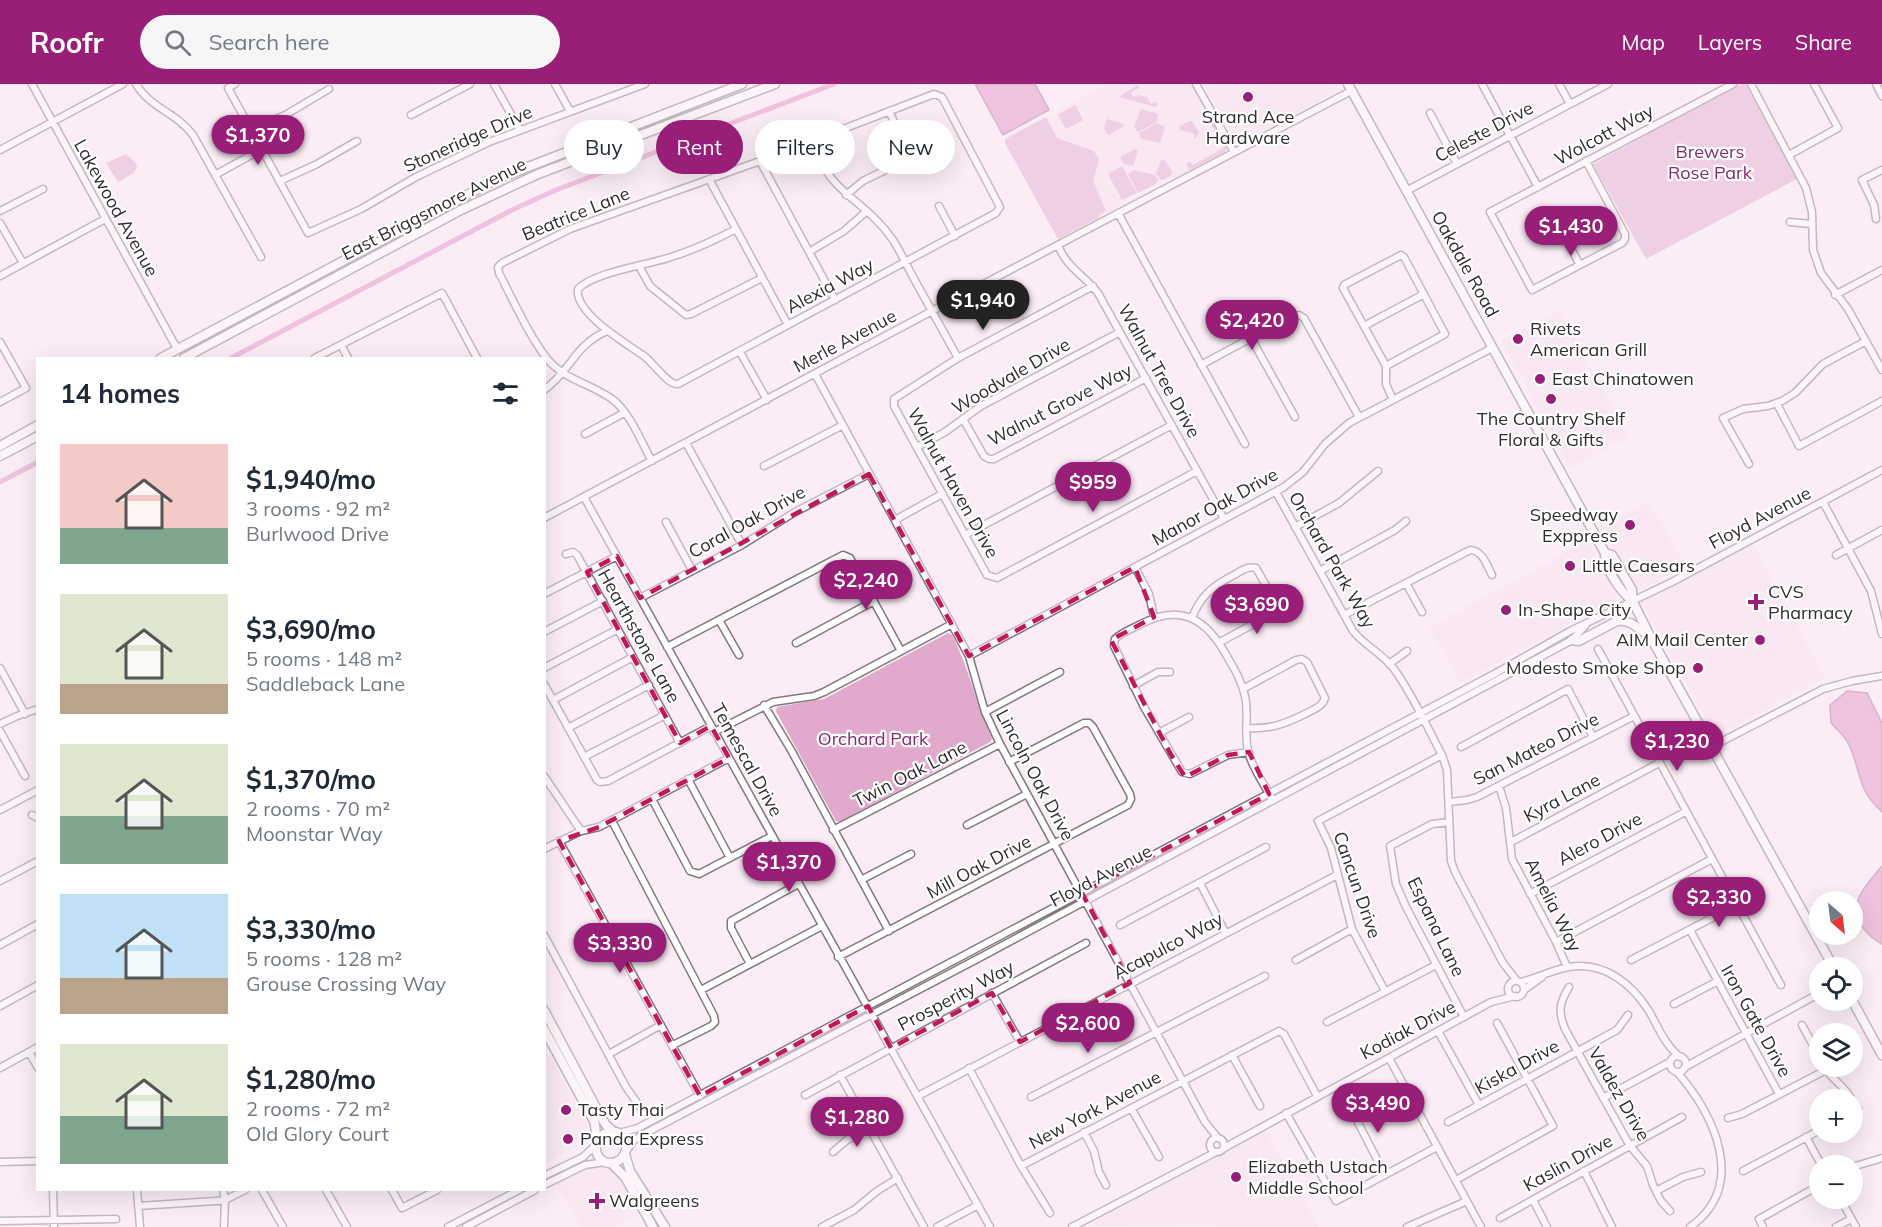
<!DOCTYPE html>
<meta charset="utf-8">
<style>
:root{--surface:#fff;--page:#f6f6f7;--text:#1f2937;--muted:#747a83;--accent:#981e78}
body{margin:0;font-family:Mulish,sans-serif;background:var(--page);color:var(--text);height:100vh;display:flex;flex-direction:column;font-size:22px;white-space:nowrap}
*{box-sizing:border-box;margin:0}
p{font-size:20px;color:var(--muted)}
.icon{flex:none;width:33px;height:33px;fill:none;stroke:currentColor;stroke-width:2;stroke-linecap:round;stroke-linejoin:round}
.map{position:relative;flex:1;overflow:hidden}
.sheet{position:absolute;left:36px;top:273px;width:510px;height:834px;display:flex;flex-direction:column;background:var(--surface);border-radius:0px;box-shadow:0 6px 24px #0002}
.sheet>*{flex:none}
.banner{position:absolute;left:564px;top:36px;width:570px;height:54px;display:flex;gap:12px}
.needle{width:39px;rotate:152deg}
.buttons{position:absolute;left:1809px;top:807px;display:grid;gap:12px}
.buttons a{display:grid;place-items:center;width:54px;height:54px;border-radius:50%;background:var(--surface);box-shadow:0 6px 24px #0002;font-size:30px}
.price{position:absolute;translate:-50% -51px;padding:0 14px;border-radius:21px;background:var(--accent);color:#fff;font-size:20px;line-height:39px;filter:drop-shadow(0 2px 3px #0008)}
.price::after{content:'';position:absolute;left:50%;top:36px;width:18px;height:14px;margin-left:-9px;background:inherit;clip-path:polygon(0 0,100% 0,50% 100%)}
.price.current{background:#222;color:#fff}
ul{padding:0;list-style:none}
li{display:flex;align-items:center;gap:18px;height:150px;padding:0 24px}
li span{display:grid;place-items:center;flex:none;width:168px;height:120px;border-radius:0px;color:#555}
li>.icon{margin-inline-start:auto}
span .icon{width:72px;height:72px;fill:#fffc;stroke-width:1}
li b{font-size:26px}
h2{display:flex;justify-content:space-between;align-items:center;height:72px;padding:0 24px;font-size:26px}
.chip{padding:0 21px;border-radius:27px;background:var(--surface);box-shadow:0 6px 24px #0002;font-size:21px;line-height:54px}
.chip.current{background:var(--accent);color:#fff}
header{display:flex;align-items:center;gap:36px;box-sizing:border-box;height:84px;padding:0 30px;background:var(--accent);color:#fff}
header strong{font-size:28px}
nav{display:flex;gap:33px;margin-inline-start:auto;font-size:21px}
.search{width:420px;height:54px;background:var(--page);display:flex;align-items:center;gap:15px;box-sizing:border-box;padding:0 21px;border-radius:33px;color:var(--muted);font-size:22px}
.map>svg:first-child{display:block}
.built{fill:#f5dfec}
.green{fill:#e1aacd}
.water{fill:#df8fc3;stroke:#aa7196;stroke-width:1.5}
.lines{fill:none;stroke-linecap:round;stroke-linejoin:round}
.canal{stroke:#df8fc3;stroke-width:5}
.minor-casing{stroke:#83777e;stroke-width:9}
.major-casing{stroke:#83777e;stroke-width:11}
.minor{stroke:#fff;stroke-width:6}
.major{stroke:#fff;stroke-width:8}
.marked{fill:none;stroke:#c2185b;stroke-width:4.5;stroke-dasharray:12 8;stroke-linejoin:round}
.poi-dot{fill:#981e78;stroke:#fff;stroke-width:2}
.labels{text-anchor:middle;stroke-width:4.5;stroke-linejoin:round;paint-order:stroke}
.poi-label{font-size:18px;fill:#302b2e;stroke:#fff;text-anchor:start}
.street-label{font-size:18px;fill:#302b2e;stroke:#fff}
.park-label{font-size:18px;fill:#872a6c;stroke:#fff}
</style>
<header>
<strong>Roofr</strong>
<div class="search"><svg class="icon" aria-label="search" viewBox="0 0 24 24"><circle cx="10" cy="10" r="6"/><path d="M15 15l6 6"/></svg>Search here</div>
<nav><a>Map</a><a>Layers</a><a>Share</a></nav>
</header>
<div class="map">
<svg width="1882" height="1143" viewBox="0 0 1882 1143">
<rect width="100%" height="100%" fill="#fbecf5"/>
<path class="built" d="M1108,0H1192L1227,62L1225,68L1177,93L1167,94L1128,114L1123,120L1058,155L1005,59L1006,55Z
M1204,0H1335L1339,6L1238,61Z
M1559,226L1629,353L1570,384L1501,256Z
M1649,417L1685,481L1637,507L1601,443Z
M1752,456L1825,594L1715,652L1640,516Z
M1587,457L1617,514L1460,599L1429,543Z
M544,963L588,1040L590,1048L586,1057L545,1080Z
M1266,1047L1319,1143L1092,1142L1093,1138Z
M600,1080L615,1085L644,1128L616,1143H581L555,1097L585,1083Z"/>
<path class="green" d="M1740,0H1746L1797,95L1646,175L1593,80Z
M1137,1L1139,4L1131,8L1133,13L1138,11L1147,13L1151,20L1156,18L1158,21L1155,23L1119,13Z
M1075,21L1083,36L1066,45L1058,31Z
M1141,25L1158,30L1157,38L1138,48L1134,43Z
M1046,33L1057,54L1094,67L1099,76L1093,97L1106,127L1099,131L1100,133L1058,155L1005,59V55Z
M1211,33L1227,62L1225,68L1190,86L1186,80L1190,78L1193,81L1222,65L1223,62L1209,36H1204Z
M1107,35L1124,40L1123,43L1108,51L1104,44Z
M1190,37H1192L1199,49L1195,55L1194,54L1195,50L1179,46L1180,42Z
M1157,39L1165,43L1160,59L1141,55L1139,49Z
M1135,65L1138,66L1133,82L1124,80L1120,73Z
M126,70L135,78L137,83L134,89L118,98L106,79Z
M1161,76H1165L1172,88L1171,92L1163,96L1160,95L1156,90Z
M1122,82L1137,109L1122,116L1108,90Z
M1134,86L1155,91L1158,96L1156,100L1138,109L1128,90Z
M948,549L952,551C969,584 976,620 992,654L990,658L840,738L836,737L776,627L777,623L824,615Z"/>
<path class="water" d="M975,0H1035L1049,26L1003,51Z
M1847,607L1867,609L1882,639V728C1856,704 1862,689 1849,661C1846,653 1837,646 1831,639L1830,621Z
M1882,782V860C1875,856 1868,851 1863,844C1845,821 1867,800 1882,782Z"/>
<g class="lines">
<path class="canal" d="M231,274L514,125L556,106L834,0
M0,398L38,378"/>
<g class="minor-casing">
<path id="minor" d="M32,0L175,261L180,264
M136,0C150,24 177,29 193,51L261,173
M235,0L228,4L308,149L361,125L416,93L489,58L645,0
M494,0L520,46
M555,0L570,27
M1196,0L1234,68
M1482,0L1538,103
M1559,0L1570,20
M1751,0L1806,104L1812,128L1813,166L1821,189L1848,225L1882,286
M1876,0L1882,12
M1430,29L1457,80
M411,31L470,0
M251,47L287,30L329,5
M812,57C828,110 865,115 893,156C900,167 906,180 913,193C928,220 943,247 958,274
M0,66L123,0
M1789,71L1838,44L1814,0
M760,77L835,216
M1586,77L1625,150V155L1622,159L1532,206L1490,128L1733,0
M215,91L262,65
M709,95L788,241
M280,97L317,80L357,57
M1406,107L1608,0
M846,111L863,97L906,76L908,68L889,27
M939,122L955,152
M0,127L43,105
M1118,129L1245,360
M1876,135L1874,121L1862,96L1882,86
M1790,138L1811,140
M0,139L23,179
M1565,154L1580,181
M1058,161C1066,183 1084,191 1098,209L1224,435
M809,168L844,147L867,127
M639,182L650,202L686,231L691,230L762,194
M0,192L105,135
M1093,202L958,274L894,315V322L987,491L997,494L1197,387
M1835,211L1882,186
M1364,242L1424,210
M1251,254L1295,333
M0,258L26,304L0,318
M341,261L348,274
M740,268L767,316
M315,274L442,209L477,274
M1201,281L1288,234L1299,231L1304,234L1359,333
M1386,282L1445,250L1404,173L1401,171L1344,201L1343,204L1386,282V300L1393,316
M815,290L969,572L985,628L1000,660L1205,1038L1217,1053
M544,306C571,287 574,261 607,247
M1777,320L1799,362L1882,317
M963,335L984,372L989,375H994L1146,294
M585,350L624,329
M686,359L742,461
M917,363L945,348L981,322L1120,248
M652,377C641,358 630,328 612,315C591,300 566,296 549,277C531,256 512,214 499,189L498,183L502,179L570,145L760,77L934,10L942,13L1000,123L996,129L678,300C667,301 654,279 644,272C627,260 574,229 578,205C594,188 648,181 671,173C694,166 715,156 736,145
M1749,380L1723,334L1743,325L1768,322L1782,317L1795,309L1823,280L1866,257
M764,382L843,341
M1276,408L1353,547C1365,562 1383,570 1394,585C1413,611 1427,643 1442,671L1447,686L1451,777L1455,788L1503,879L1517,897
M584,413L990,1143
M1823,418L1871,507L1882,550
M544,434L932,227L1351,7
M895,436L942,410
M666,438L692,486
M1295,443L1339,419L1378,387
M965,451L1172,341
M566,470L573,468L577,471L680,659
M1836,471L1882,446
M1135,483L1149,510L1154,533
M1320,487L1395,446L1406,437
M1406,499L1422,528
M544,510L617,472
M640,514L742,461L795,428L869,390
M1344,531L1470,466C1482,466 1487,481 1492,491
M1192,534C1200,512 1214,501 1234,491C1241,487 1247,482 1256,484L1276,519V525L1272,530L1220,558
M719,536L739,571
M544,548L603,517
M796,559L874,517
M667,563L843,471L850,474L901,567
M1598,565L1781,901
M969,572L1284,403L1303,388L1325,360L1349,339L1492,264
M1389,580L1407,567
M0,584L25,630
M544,584L618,545
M544,600L597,696L600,698L608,697L711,642
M1133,602L1158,588H1170
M1243,605L1296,576L1302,575L1307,578L1325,614C1322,623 1314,625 1307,629C1287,639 1270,646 1246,644
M553,616L633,573
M764,621L791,666L889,847
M985,628L1060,588
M0,640L17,632L38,625
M568,644L649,601
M0,647L25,692
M714,648L773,618L814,612L824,608L952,540
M1159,649L1189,633
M1713,662L1823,605L1852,597L1882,592
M1461,663L1568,605L1593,653
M1249,668L1228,671L1190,690L1182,688L1144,623L1114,562L1115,555C1121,549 1131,545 1139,541C1181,518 1207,535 1228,574C1235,586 1242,598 1245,612C1249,630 1244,649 1248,667C1252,684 1263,698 1271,713
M584,673L665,631
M544,692L581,747
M688,695L730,774
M1499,702L1506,724L1512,775L1556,858L1567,883
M652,715L690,787L699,790L772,752
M1449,718L1467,716L1477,713L1634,632
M0,726L38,706
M32,731L38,734
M612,737L714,932L715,938L711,942L673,961
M1449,738L1432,740L1390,762L1396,800L1406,823L1464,933
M967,741L1027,710
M833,746L1000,660
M559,757L700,1012
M1511,758L1659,679
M544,765L581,747L599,743L729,674
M861,796L911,770
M0,797L38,777
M1200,799L1225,848
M1530,810L1685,728
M1120,841L1266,763
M1690,846L1779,1010
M544,851L626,1003L640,1023
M1556,858L1712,775
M0,861L38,840
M838,873L1128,721L1131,715L1130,710L1093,643L1089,639H1084L1009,678
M1296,876L1352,845
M1631,876L1737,821
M750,880L731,844V837L798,800
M1508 905a8 8 0 1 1 16 0a8 8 0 1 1-16 0Z
M1521,898C1537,894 1552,886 1569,883C1604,877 1632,900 1649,927C1658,943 1665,961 1680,973
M1569,903C1559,920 1558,927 1565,945L1630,1062L1647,1082L1653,1101L1661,1117L1670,1127
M701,906L822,842
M1524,906L1542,893
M1385,907L1352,845L1331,764L1318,737L1442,671
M992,909L1020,958
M1674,920L1718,897
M0,922L38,901
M1327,938L1436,881
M1802,941L1820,974
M1438,947L1479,1021
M29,968L38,984
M609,970L661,941
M1232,971L1260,1022
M1670 980a8 8 0 1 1 16 0a8 8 0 1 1-16 0Z
M1389,974L1481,1143
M1685,983L1820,909
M1824,983C1832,996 1845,1002 1852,1016
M0,984L38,963
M969,984L1021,1082L1050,1129
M1677,988C1715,1031 1748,1102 1690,1143
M840,991L924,1143
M805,1011L1086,859
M918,1012L1337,791
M1031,1013L1265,892
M1603,1014L1670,978
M1852,1016L1858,1025L1852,1028
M1349,1021L1385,1091
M1131,1024L1159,1073
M1286,1029L1336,1117L1437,1063
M1728,1034L1742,1030L1826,986
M1448,1038L1617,946L1628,931
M1084,1048L1094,1067L1099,1088L1106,1101
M619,1049L638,1044L1496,589L1570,547L1672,498L1882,386
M1806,1053L1822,1082
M1210 1061a7 7 0 1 1 14 0a7 7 0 1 1-14 0Z
M1224,1064L1491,918L1515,912
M627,1066L634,1056L644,1050L981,873L1572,556L1585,542
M833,1068L847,1056L869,1044
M0,1078L38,1077
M1021,1082L1279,947L1284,950L1317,1012
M1852,1083L1882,1074
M1584,1087L1612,1143
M1743,1087L1820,1046
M544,1092L583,1073L596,1061
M1456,1096L1553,1042L1497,939
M544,1101L585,1081L605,1078
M53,1106L54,1143
M137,1106L140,1143
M223,1106L225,1116L224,1143
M262,1106L283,1143
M326,1106L347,1143
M392,1106L402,1124L437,1106
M1656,1107L1683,1093L1701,1088
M1840,1114L1856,1143
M1533,1116L1547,1143
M138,1122L215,1117L225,1116L245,1106
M1500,1134L1682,1033
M0,1137L116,1135
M448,1143L519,1106
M466,1143L535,1106
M822,1143L854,1126L877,1107L898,1094
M937,1143L978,1121
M1072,1143L1216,1068
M1407,1143L1467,1117
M1763,1143L1759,1135L1820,1101
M1836,1143L1851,1135"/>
</g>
<g class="major-casing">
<path id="major" d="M1348,0L1605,469C1604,483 1620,508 1632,516
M161,274L497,95L742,0
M184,274L461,126L538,90L775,0
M0,362L38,341
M0,372L38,352
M1605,469L1612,471L1632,506V516L1651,554L1834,884
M1572,556L1579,557L1617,537C1630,535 1639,545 1649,552
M1852,916L1882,971
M544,926L601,1033L606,1041L614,1048
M544,945L594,1037C598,1049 594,1063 597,1070C606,1088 630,1077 626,1058L619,1049C610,1046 603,1049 597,1056
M625,1070L630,1087L665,1143
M611,1079L625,1093L653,1143"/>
</g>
<use href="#minor" class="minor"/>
<use href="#major" class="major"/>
</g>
<path d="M0 0H1882V1143H0ZM869,390L969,572L1135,483L1154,533L1111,556L1170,669L1185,693L1228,671L1249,668L1269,710L1082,809L1130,899L1020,958L992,909L891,964L868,922L700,1012L559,757L599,743L729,674L711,642L680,659L587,488L617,472L640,514Z" fill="#fbecf5" fill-opacity=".55" fill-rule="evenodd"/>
<path class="marked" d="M869,390L969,572L1135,483L1154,533L1111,556L1170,669L1185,693L1228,671L1249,668L1269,710L1082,809L1130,899L1020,958L992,909L891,964L868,922L700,1012L559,757L599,743L729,674L711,642L680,659L587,488L617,472L640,514Z"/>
<g class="poi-dot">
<circle cx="1248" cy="13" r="6"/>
<circle cx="1518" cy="255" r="6"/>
<circle cx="1540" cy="295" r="6"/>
<circle cx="1551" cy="315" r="6"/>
<circle cx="1630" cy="441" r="6"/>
<circle cx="1570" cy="482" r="6"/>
<path d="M1753 509h6v6h6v6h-6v6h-6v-6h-6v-6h6z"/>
<circle cx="1506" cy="526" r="6"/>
<circle cx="1760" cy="556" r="6"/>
<circle cx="1698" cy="584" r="6"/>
<circle cx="566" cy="1026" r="6"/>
<circle cx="568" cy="1055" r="6"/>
<circle cx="1236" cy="1093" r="6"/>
<path d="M594 1108h6v6h6v6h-6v6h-6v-6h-6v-6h6z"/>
</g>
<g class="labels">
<g class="poi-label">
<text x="1248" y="39" text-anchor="middle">Strand Ace<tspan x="1248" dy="21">Hardware</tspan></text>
<text x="1530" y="251">Rivets<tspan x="1530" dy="21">American Grill</tspan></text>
<text x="1552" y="301">East Chinatowen</text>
<text x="1551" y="341" text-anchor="middle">The Country Shelf<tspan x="1551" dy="21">Floral &amp; Gifts</tspan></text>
<text x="1618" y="437" text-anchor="end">Speedway<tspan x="1618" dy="21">Exppress</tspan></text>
<text x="1582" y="488">Little Caesars</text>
<text x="1768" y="514">CVS<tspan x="1768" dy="21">Pharmacy</tspan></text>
<text x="1518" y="532">In-Shape City</text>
<text x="1748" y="562" text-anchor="end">AIM Mail Center</text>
<text x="1686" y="590" text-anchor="end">Modesto Smoke Shop</text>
<text x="578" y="1032">Tasty Thai</text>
<text x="580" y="1061">Panda Express</text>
<text x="1248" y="1089">Elizabeth Ustach<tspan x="1248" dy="21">Middle School</tspan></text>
<text x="609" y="1123">Walgreens</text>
</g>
<g class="street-label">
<text transform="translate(1484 48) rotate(-28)" y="6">Celeste Drive</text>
<text transform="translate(1604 51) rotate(-28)" y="6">Wolcott Way</text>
<text transform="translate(468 55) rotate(-24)" y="6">Stoneridge Drive</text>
<text transform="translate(116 124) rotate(61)" y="6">Lakewood Avenue</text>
<text transform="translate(434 125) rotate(-27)" y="6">East Briggsmore Avenue</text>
<text transform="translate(576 130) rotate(-22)" y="6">Beatrice Lane</text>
<text transform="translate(1465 180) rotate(61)" y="6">Oakdale Road</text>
<text transform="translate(830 202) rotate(-28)" y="6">Alexia Way</text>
<text transform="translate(845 257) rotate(-28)" y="6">Merle Avenue</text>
<text transform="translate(1159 287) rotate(61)" y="6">Walnut Tree Drive</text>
<text transform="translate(1011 292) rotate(-30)" y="6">Woodvale Drive</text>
<text transform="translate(1060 321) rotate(-27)" y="6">Walnut Grove Way</text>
<text transform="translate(953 399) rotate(61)" y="6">Walnut Haven Drive</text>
<text transform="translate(1215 423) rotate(-29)" y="6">Manor Oak Drive</text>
<text transform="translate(1760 434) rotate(-28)" y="6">Floyd Avenue</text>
<text transform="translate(747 438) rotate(-29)" y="6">Coral Oak Drive</text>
<text transform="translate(1332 476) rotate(60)" y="6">Orchard Park Way</text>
<text transform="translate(639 552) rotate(61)" y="6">Hearthstone Lane</text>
<text transform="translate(1536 665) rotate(-27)" y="6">San Mateo Drive</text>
<text transform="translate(747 676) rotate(61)" y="6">Temescal Drive</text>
<text transform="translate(910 690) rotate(-27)" y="6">Twin Oak Lane</text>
<text transform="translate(1035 691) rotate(62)" y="6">Lincoln Oak Drive</text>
<text transform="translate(1562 714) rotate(-28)" y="6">Kyra Lane</text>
<text transform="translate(1600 755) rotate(-28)" y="6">Alero Drive</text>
<text transform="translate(979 783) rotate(-28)" y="6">Mill Oak Drive</text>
<text transform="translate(1101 792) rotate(-28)" y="6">Floyd Avenue</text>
<text transform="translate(1357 801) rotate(71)" y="6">Cancun Drive</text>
<text transform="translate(1553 821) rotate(63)" y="6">Amelia Way</text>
<text transform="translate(1436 843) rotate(64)" y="6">Espana Lane</text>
<text transform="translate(1168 862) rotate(-28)" y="6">Acapulco Way</text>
<text transform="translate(956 912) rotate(-28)" y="6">Prosperity Way</text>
<text transform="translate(1756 937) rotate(61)" y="6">Iron Gate Drive</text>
<text transform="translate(1408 946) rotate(-28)" y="6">Kodiak Drive</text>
<text transform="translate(1517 983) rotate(-29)" y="6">Kiska Drive</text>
<text transform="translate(1619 1010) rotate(60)" y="6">Valdez Drive</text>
<text transform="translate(1095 1026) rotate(-28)" y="6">New York Avenue</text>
<text transform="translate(1568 1079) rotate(-29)" y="6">Kaslin Drive</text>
</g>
<g class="park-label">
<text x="1710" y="74">Brewers<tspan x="1710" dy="21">Rose Park</tspan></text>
<text x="873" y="661">Orchard Park</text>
</g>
</g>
</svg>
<div class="buttons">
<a><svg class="needle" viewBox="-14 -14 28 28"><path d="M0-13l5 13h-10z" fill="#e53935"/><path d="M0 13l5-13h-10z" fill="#747a83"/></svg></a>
<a><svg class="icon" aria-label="locate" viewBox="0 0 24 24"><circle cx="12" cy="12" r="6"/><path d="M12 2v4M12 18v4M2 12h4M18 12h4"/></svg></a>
<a><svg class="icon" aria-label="layers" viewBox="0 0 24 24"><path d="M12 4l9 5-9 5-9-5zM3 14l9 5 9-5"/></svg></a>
<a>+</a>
<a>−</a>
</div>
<b class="price" style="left:258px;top:82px">$1,370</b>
<b class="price" style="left:1571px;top:173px">$1,430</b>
<b class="price current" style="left:983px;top:247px">$1,940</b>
<b class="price" style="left:1252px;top:267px">$2,420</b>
<b class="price" style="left:1093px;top:429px">$959</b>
<b class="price" style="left:866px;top:527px">$2,240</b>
<b class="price" style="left:1257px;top:551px">$3,690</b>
<b class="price" style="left:1677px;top:688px">$1,230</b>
<b class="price" style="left:789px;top:809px">$1,370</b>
<b class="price" style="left:1719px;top:844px">$2,330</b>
<b class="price" style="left:620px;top:890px">$3,330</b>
<b class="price" style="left:1088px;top:970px">$2,600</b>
<b class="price" style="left:1378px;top:1050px">$3,490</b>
<b class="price" style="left:857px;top:1064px">$1,280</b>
<div class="banner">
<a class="chip">Buy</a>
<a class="chip current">Rent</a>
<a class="chip">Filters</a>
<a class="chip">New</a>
</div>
<section class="sheet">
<h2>14 homes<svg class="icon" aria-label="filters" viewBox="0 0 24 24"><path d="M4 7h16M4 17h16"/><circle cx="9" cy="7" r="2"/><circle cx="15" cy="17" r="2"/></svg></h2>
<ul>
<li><span style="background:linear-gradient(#f6c9c9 70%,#7fa58c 0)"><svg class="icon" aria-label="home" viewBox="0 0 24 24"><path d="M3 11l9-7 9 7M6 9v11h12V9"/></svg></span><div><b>$1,940/mo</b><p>3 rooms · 92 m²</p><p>Burlwood Drive</p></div></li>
<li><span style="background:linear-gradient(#dfe7d0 75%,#b9a48a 0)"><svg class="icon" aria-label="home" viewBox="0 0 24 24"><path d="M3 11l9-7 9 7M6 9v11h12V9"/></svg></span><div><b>$3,690/mo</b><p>5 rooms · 148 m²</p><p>Saddleback Lane</p></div></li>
<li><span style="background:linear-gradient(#dfe7d0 60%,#7fa58c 0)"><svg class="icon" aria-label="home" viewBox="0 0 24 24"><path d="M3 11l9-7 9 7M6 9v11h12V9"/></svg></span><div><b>$1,370/mo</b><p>2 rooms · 70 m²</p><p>Moonstar Way</p></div></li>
<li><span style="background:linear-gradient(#bfe0f5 70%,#b9a48a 0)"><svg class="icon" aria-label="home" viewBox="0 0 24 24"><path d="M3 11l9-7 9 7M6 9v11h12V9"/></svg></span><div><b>$3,330/mo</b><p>5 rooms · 128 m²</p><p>Grouse Crossing Way</p></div></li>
<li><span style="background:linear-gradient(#dfe7d0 60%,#7fa58c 0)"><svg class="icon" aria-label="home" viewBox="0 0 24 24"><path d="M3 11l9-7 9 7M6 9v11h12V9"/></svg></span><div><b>$1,280/mo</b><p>2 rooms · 72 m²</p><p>Old Glory Court</p></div></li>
</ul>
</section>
</div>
